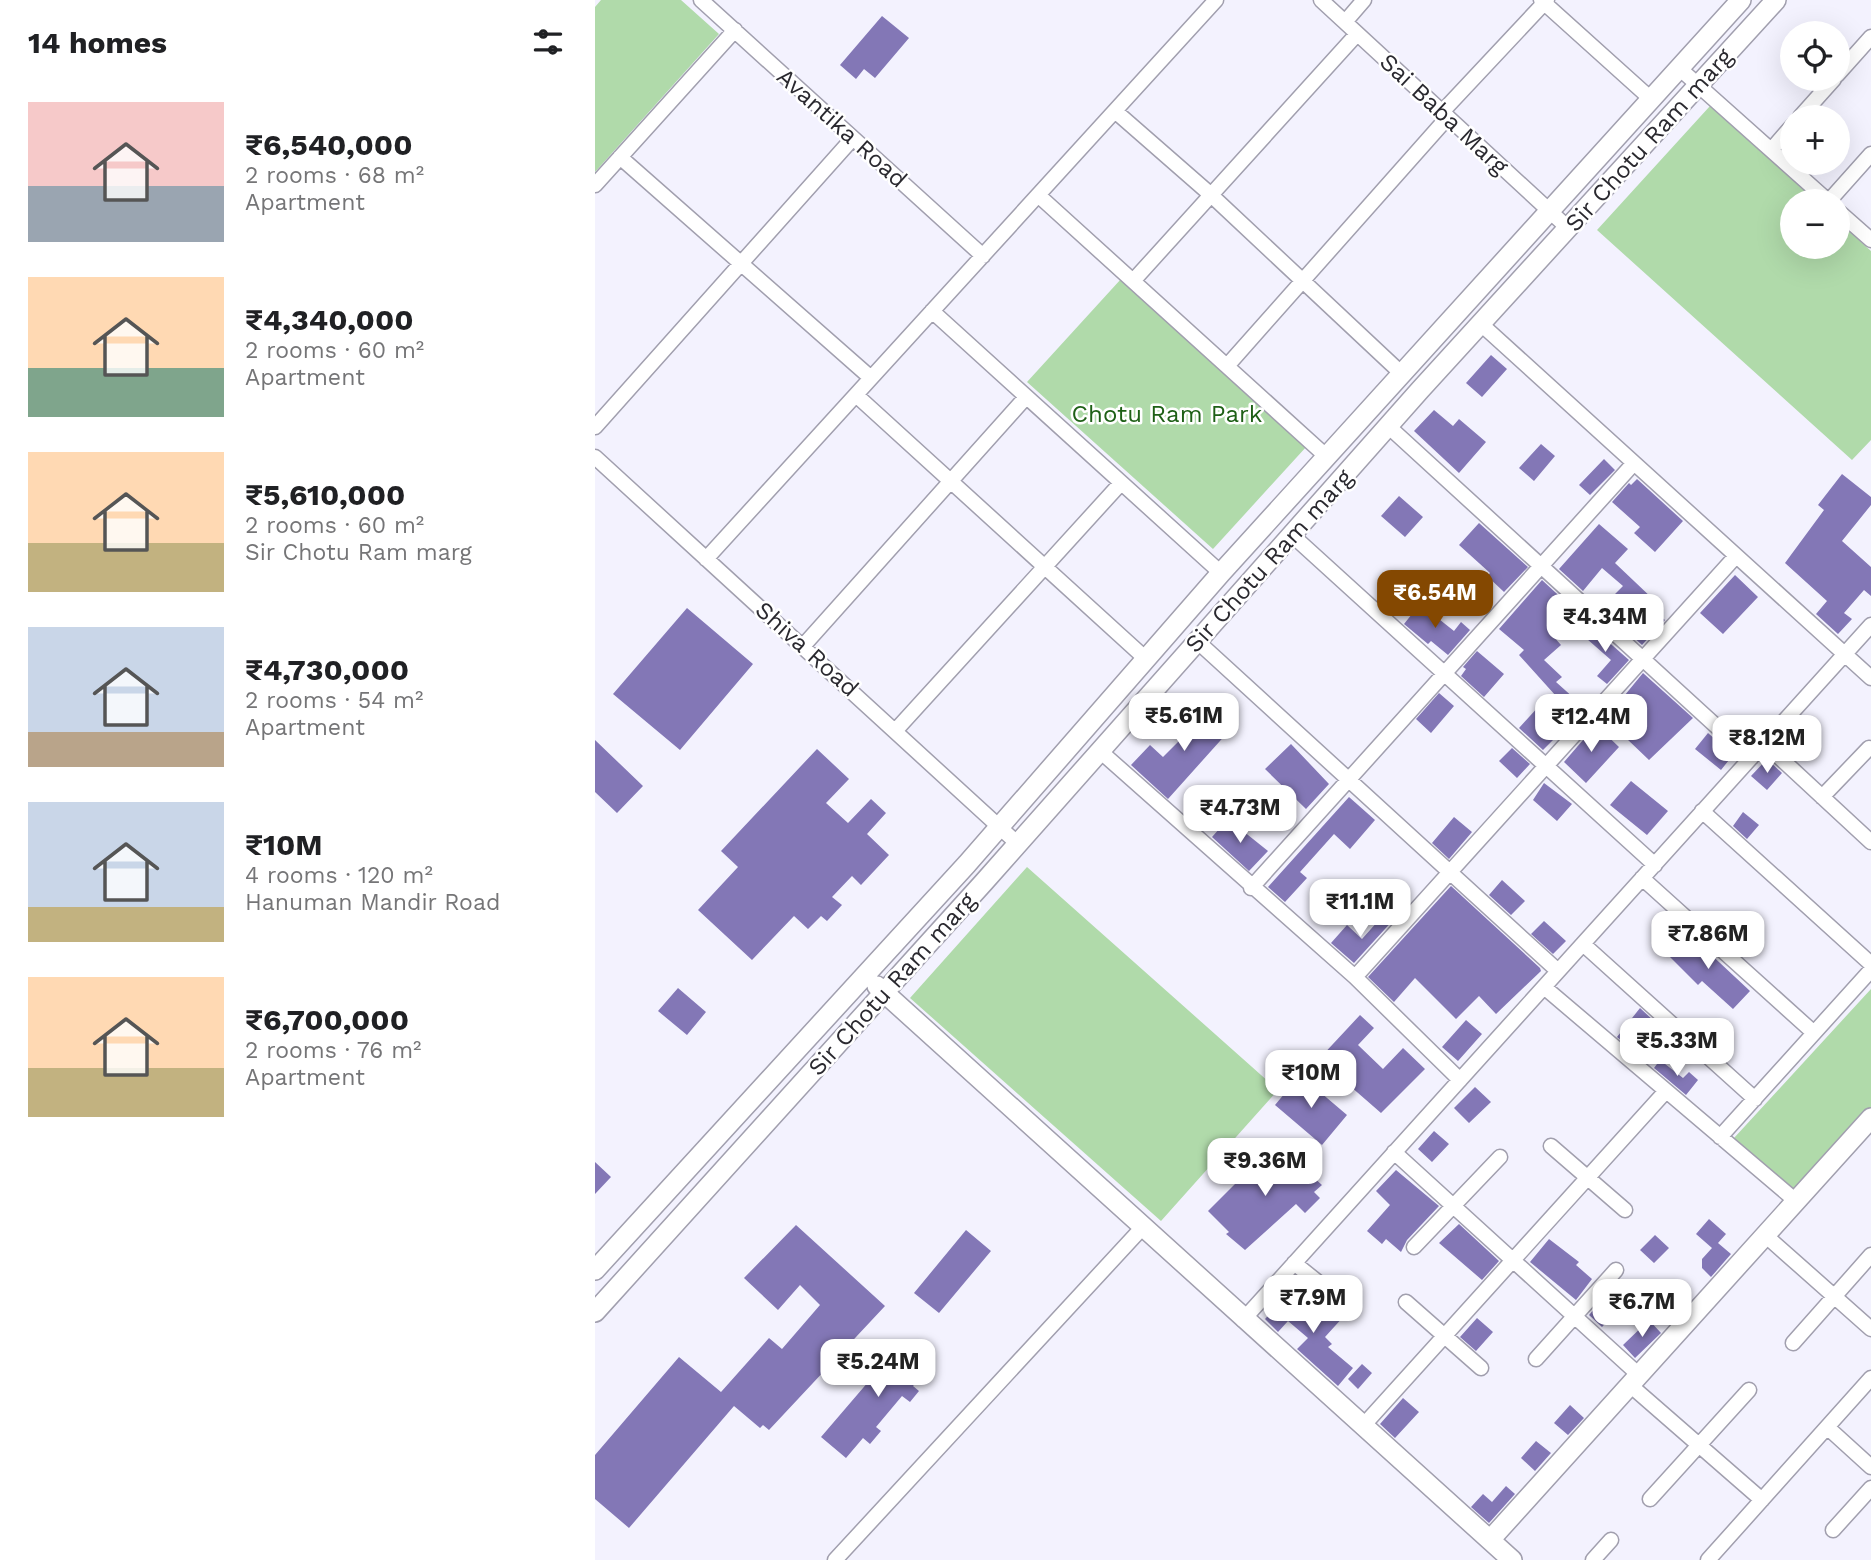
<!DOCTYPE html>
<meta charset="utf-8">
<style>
:root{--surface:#fff;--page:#f6f6f6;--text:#202124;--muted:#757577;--accent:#844801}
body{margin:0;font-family:"Work Sans",sans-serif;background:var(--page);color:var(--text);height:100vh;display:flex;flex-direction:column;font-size:26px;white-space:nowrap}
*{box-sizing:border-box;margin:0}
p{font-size:23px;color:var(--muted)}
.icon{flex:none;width:38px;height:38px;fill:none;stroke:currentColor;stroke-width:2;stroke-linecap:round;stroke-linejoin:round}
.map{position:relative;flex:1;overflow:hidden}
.panel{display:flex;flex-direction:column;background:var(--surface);width:595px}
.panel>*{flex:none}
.controls{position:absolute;left:1185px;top:21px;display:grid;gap:14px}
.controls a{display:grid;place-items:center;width:70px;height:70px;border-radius:50%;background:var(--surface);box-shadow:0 7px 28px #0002;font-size:35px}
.price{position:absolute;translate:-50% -60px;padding:0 16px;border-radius:14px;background:#fff;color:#222;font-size:23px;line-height:46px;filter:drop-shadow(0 2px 4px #0008)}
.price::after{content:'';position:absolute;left:50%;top:42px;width:21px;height:16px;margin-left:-10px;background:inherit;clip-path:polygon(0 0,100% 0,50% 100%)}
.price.active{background:var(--accent);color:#fff}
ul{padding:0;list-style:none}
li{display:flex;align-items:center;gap:21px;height:175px;padding:0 28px}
li span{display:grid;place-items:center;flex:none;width:196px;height:140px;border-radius:0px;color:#555}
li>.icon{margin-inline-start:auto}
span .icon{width:84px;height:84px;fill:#fffc;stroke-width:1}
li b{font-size:30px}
h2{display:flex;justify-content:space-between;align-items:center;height:84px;padding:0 28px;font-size:30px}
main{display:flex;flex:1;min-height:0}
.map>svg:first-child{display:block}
.green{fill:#b0daaa}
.building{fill:#8377b6}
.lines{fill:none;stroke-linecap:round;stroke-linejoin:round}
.street-casing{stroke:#a19fae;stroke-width:17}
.secondary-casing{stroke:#a19fae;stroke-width:22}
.street{stroke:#fff;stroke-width:14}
.secondary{stroke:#fff;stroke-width:19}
.labels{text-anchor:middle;stroke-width:5;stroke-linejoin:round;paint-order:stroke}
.street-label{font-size:24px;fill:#2a292f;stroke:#fff}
.park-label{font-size:24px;fill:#1e6016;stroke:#fff}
</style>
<main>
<section class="panel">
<h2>14 homes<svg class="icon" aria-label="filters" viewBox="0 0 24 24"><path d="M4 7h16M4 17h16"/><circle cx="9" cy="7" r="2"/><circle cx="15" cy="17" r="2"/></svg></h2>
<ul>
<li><span style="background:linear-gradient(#f6c9c9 60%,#9aa5b1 0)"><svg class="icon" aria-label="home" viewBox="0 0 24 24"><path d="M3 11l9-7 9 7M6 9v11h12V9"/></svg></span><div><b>₹6,540,000</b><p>2 rooms · 68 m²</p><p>Apartment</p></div></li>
<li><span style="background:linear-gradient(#ffd9b3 65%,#7fa58c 0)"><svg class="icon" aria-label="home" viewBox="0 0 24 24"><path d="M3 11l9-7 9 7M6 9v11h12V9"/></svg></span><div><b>₹4,340,000</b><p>2 rooms · 60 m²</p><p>Apartment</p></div></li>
<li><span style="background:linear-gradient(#ffd9b3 65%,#c2b280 0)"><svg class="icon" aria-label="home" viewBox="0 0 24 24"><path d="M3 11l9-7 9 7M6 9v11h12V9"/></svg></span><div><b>₹5,610,000</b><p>2 rooms · 60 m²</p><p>Sir Chotu Ram marg</p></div></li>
<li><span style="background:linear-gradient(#c9d6e8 75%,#b9a48a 0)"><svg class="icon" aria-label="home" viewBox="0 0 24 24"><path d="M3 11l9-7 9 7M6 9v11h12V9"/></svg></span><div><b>₹4,730,000</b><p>2 rooms · 54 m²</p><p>Apartment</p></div></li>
<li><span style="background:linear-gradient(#c9d6e8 75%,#c2b280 0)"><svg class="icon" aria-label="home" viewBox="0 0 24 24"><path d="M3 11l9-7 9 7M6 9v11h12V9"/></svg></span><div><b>₹10M</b><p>4 rooms · 120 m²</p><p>Hanuman Mandir Road</p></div></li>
<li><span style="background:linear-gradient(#ffd9b3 65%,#c2b280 0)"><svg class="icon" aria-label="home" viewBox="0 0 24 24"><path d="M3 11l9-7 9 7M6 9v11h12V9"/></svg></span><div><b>₹6,700,000</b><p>2 rooms · 76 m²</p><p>Apartment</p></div></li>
</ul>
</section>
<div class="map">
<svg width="1276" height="1560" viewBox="0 0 1276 1560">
<rect width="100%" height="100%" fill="#f3f2fe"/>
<path class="green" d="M6,0H86L124,34L0,172V7Z
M1115,106L1221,201H1197V247H1242L1243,221L1276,251V440L1257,460L1002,230Z
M526,279L712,446L618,549L432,382Z
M432,867L683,1090L566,1221L315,998Z
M1276,989V1112L1201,1194L1139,1138Z"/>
<path class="building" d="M287,16L314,38L280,78L269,69L261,79L245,65Z
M896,355L912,369L887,397L871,383Z
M839,410L858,426L864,419L891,442L864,473L819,431Z
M946,444L960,456L939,481L924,468Z
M1009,459L1020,470L995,495L984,485Z
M1247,474L1276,497V505L1247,541L1276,567V596L1269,590L1249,613L1257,619L1243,634L1221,614L1232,601L1190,563L1229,510L1223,505Z
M1042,479L1088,521L1060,552L1039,533L1045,527L1017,502L1034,483L1036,485Z
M804,496L828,517L810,537L786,516Z
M884,523L933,567L909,592L892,576L895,573L864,545Z
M1004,524L1033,549L1020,563L1059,600L1053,607L1070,620L1047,645L1012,613L1024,601L1018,596L1028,586L1007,568L988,591L964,569Z
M1140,575L1163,597L1128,634L1105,613Z
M947,580L974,605L952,629L966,645L949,660L967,677L961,682L980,699L984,695L994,704L948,750L924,728L945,705L969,726L979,716L924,655L929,650L904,629Z
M825,604L859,631L866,622L875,630L853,655L836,641L833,644L809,624Z
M92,608L158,664L85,750L18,694Z
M992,623L1034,660L1012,684L1002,676L1016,660L984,632Z
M882,651L909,674L889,697L866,676L871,669L868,667Z
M1048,673L1098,718L1054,760L1032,739L1048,723L1025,701Z
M844,693L859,706L836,733L821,719Z
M620,705L642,722L573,799L536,765L555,745L568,757Z
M1001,725L1024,747L991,783L969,762Z
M1113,733L1138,755L1126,770L1100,749Z
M0,740L48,786L22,813L0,792Z
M696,744L734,784L711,809L670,769Z
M917,748L935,764L922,778L904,761Z
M222,749L254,779L231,803L253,823L276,799L291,813L272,834L294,855L266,885L257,876L237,897L247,905L232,921L226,916L213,929L199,916L157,960L103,910L143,867L126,851Z
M1172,759L1187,773L1172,790L1156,776Z
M1036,781L1073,811L1052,835L1015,805Z
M949,783L977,804L962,821L938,800Z
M754,797L780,820L755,849L739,834L705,872L712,878L690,902L673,887Z
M1148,812L1164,825L1152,839L1138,826Z
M859,817L877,832L854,859L837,843Z
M633,819L673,851L654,871L617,837Z
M907,880L930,901L916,915L894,895Z
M856,886L945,968L946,971L901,1014L884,996L861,1019L820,978L799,1002L773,977Z
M792,911L800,918L759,963L736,943L752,925L767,939Z
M949,921L971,941L958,954L936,934Z
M1094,934L1155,991L1138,1009L1107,981L1103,985L1073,955Z
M83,988L111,1012L92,1035L63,1011Z
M1045,1008L1059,1021L1037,1049L1022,1037Z
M765,1015L779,1028L763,1045L788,1069L808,1048L830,1069L786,1113L724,1059Z
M871,1020L887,1034L863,1061L847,1047Z
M1065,1060L1088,1078L1094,1072L1103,1080L1091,1095L1059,1068Z
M705,1075L752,1115L727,1145L680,1105Z
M880,1087L896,1102L874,1123L859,1108Z
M839,1131L854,1144L837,1162L823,1149Z
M687,1149L727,1185L719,1192L725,1198L710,1213L701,1204L650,1250L631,1234L634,1232L613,1211L669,1155L672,1157L677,1153L680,1156Z
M0,1162L16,1177L0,1194Z
M801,1170L844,1206L812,1240L806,1252L791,1239L787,1244L772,1231L795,1205L781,1191Z
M1114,1219L1131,1234L1123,1243L1136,1254L1116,1277L1107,1268V1259L1117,1248L1101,1234Z
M864,1224L904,1261L887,1280L844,1243Z
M201,1225L290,1306L174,1430L168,1425L165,1428L139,1406L34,1528L0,1499V1455L84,1357L126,1392L174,1338L187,1349L225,1305L205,1285L183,1310L149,1278Z
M371,1230L396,1251L344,1313L319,1293Z
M1060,1235L1074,1248L1059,1263L1045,1250Z
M954,1239L984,1262L981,1265L997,1279L981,1300L935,1262Z
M1077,1290L1092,1302L1081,1316L1066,1304Z
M695,1292L723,1318L737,1304L750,1315L730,1337L737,1344L733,1347L758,1368L743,1386L702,1349L713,1338L693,1321L683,1332L670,1319Z
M1009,1298L1023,1310L1007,1327L994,1315Z
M882,1318L898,1332L881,1351L865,1337Z
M1054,1320L1066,1333L1040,1358L1028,1345Z
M310,1339L338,1362L318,1386L324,1391L315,1402L307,1396L281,1427L286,1431L275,1444L268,1438L251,1458L226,1437Z
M767,1364L777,1373L763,1389L753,1379Z
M808,1398L824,1412L800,1438L785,1424Z
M975,1405L989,1418L973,1435L959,1423Z
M941,1441L956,1453L940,1471L926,1458Z
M911,1486L920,1494L894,1523L876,1507L888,1494L897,1502Z"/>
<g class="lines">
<g class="street-casing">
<path id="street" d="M106,0L388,256
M726,0L973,228
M946,0L1056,99
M750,22L769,0
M1084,68L1233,201
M1242,75L1276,37
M520,111L615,194L806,373
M847,112L952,0
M1205,117L1239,79
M1176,150L1197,126
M25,157L276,378
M0,185L140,30
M443,195L732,457
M1234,201L1276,154
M1242,210L1276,240
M538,281L762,34
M337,311L626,573
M886,324L1276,678
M632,366L853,117
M261,395L551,659
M793,426L1156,758
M0,427L258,138
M0,457L423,844
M697,535L1060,865
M111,559L621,0
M602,641L963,971
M209,645L431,397
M301,730L526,483
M1169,743L1276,842
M505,751L760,977L865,1080
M1227,797L1274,748
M1107,811L1276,964
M1047,878L1219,1033
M656,888L1039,463
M988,944L1160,1099
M760,977L1141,556
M949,987L1201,1201
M1125,1137L1276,970
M956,1146L1030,1210
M799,1152L1044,1375
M1170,1235L1276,1329
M819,1247L905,1157
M699,1263L734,1291
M811,1302L886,1368
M648,1320L1276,625
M1198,1343L1276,1255
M941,1359L1021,1270
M1035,1385L1167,1500
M767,1427L1071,1091
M1232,1427L1276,1467
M1055,1499L1154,1390
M1238,1530L1276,1488
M240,1560L547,1228
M998,1560L1016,1540
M1113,1560L1276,1378"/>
</g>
<g class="secondary-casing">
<path id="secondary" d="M282,986L917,1560
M0,1270L372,864L626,573L1146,0
M0,1312L389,882L825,390L1181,0
M895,1540L1276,1118"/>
</g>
<use href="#street" class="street"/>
<use href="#secondary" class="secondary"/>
</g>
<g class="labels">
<g class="street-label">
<text transform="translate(849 114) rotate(43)" y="8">Sai Baba Marg</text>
<text transform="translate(247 128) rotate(42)" y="8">Avantika Road</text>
<text transform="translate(1054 140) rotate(-48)" y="8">Sir Chotu Ram marg</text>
<text transform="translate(674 561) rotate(-48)" y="8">Sir Chotu Ram marg</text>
<text transform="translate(212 649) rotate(42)" y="8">Shiva Road</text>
<text transform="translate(297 984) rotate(-48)" y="8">Sir Chotu Ram marg</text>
</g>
<g class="park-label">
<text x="572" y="422">Chotu Ram Park</text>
</g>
</g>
</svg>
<div class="controls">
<a><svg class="icon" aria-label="locate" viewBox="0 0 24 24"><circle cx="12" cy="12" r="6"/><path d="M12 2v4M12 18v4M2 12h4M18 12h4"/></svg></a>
<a>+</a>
<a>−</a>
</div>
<b class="price active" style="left:840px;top:630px">₹6.54M</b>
<b class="price" style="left:1010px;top:654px">₹4.34M</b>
<b class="price" style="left:589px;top:753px">₹5.61M</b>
<b class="price" style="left:996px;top:754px">₹12.4M</b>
<b class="price" style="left:1172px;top:775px">₹8.12M</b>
<b class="price" style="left:645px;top:845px">₹4.73M</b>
<b class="price" style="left:765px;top:939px">₹11.1M</b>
<b class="price" style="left:1113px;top:971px">₹7.86M</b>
<b class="price" style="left:1082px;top:1078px">₹5.33M</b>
<b class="price" style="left:716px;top:1110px">₹10M</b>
<b class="price" style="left:670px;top:1198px">₹9.36M</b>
<b class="price" style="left:718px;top:1335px">₹7.9M</b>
<b class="price" style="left:1047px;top:1339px">₹6.7M</b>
<b class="price" style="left:283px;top:1399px">₹5.24M</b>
</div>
</main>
